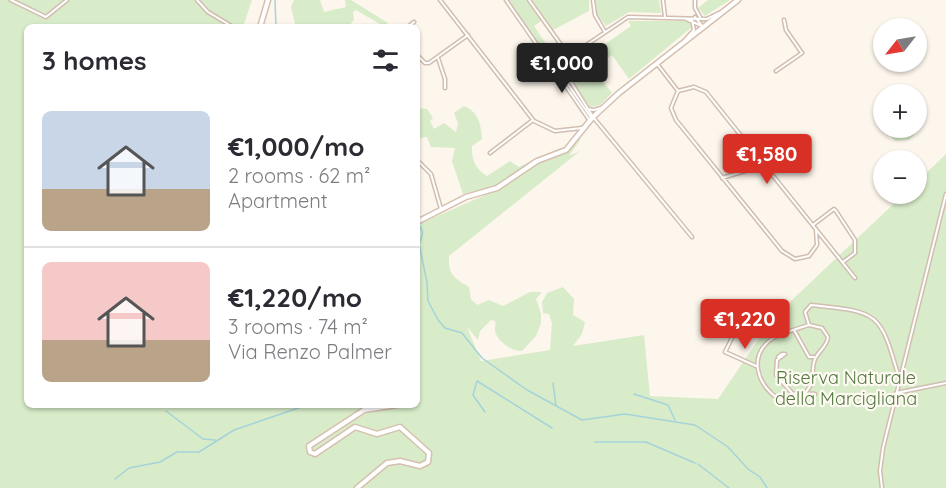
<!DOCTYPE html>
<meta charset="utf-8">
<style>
:root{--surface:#fff;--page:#f2f2f3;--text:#2b2b33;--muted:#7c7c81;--line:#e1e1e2;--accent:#d93025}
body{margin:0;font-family:Quicksand,sans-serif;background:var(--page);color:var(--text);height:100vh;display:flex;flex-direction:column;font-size:22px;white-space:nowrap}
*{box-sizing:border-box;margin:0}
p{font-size:20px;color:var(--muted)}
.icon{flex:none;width:33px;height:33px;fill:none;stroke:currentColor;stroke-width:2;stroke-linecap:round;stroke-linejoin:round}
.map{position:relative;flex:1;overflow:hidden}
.sheet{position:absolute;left:24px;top:24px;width:396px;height:384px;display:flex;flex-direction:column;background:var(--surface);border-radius:9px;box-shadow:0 2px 4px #0004}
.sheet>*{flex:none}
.needle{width:39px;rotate:239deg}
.fabs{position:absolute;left:873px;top:18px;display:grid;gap:12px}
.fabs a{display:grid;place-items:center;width:54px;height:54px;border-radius:50%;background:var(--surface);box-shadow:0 2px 4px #0004;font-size:30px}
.price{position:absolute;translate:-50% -51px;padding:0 14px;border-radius:6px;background:var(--accent);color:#fff;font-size:20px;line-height:39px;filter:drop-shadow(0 2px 3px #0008)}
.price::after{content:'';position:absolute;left:50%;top:36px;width:18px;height:14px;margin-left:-9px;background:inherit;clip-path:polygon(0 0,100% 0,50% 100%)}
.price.current{background:#222;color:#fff}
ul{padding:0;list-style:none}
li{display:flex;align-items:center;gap:18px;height:150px;padding:0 18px}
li+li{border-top:2px solid var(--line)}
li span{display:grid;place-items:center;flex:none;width:168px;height:120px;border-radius:9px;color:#555}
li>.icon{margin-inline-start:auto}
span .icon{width:72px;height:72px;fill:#fffc;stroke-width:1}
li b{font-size:26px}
h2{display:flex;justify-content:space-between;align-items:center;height:72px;padding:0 18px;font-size:26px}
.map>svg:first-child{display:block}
.green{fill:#d8ecc9}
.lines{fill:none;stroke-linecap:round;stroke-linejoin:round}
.stream{stroke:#a5d3da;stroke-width:1.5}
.street-casing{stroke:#d1beb0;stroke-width:5}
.secondary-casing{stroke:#d6c0b0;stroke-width:7}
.street{stroke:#fff;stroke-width:2}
.secondary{stroke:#fff;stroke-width:4}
.labels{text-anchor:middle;stroke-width:4.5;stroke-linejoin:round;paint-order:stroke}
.park-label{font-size:18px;fill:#537a41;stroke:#fffaf3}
</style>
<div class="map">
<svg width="946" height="488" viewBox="0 0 946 488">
<rect width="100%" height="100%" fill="#fdf6ec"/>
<path class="green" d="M0,0H252L244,24L247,27H27V405H417V225L492,192L537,162L566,151L579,137L580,140L569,156L580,151L449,256C448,275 454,278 469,287L471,299L477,305L489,300L503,306L530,292H542L536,299L541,313V323L536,336L522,351C512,352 497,341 495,331C495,327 496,324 495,321L491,320L480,331L478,340L467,327L481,361L550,350L552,323L549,314L543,313L542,302L547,293L563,287L574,299L573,315L585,322L582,334L573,346L644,335L650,396L718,399L774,317L904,194H916L917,182L946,154V488H0Z
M294,0H320L324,12L346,7L345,0H351L388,23L385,27L356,10L353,12L354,20L348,27H296L291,7Z
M508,0H526L541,21L534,26L553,54L560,49L562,57L554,62L548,59Z
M532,0H589V11L553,30Z
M596,0H659L661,13L629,12L606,26L597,14Z
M708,0H730L705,16L698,8Z
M628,21H683L689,22L692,27L629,79L612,55L601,62L606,70L599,77L612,93L600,105L590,107L565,72L631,26Z
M417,100L419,108L427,109L433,118L430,121L434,129L444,123L456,132L458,123L454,113L464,106C479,112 481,125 482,139L472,146C471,158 475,169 487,176L510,161L519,167L560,148L559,151L540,158L495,187L463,194L452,161L455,148L431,147L427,137L419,138L417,142Z
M899,128H914L915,134L909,140L895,141L890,135Z"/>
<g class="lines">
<path class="stream" d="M275,0L276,27
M417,222C424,232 424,233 419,244L427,282L428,301L438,320L445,328L462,333L482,358L527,390L582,420L625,414L695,425L728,447L748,469L760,477L767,488
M553,383L556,406
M634,394L668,405L675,420
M166,411L203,439L215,440
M485,412L473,395L477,381L552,428
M595,442H646L695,463
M698,464L729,488
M115,479L129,468L160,462L177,452H199L234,430L307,405"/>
<g class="street-casing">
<path id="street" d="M11,0L46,17L67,0
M197,0L208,12L233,27
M440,0L534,121L555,131L582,128
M506,0L590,121
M529,0L569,56
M593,0L595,15L605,32
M663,0L665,17
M695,0V8L700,17
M695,17L703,27
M686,19L702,26
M408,27L414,22
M685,40L694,30L692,20
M417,55L425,63H429L468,35
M438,58L445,79V88
M548,62L559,64
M658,65L678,91L671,108L676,120L782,251L795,259L809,256L817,245L816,229
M561,66L593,117L692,237
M776,71L802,53L786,30L784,20
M678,91L694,87L706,92L855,278
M587,109L594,110L601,108
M592,119L560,73L559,67L564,60L628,17L707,19L719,13
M490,153L533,120
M420,163L431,174L441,209
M722,178L765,165
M813,225L834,209L836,211L855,240V253L843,262
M809,325L822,328L828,337C827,347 819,350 815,359C810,371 817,380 806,392L792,394L784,401L780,400C757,385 747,356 773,338C784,332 797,329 809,325Z
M809,325L805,312L811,305C880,312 880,312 899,378
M736,330L725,352L756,366
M794,330L809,357H814
M778,357L782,354H785L777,360L776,375L793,394
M804,393L815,394
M896,393L946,383
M882,488L880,471L883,448L946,194"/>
</g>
<g class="secondary-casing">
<path id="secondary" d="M260,27L268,0
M417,222L466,197L497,188L537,161L566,150L593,117L619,93L738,0
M357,488L387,463L400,461L420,466L428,462L429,453L400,427L377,434L355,427L315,454L310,452L309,446L364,410L397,405"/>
</g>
<use href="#street" class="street"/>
<use href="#secondary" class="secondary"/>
</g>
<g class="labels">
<g class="park-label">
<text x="846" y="384">Riserva Naturale<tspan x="846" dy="21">della Marcigliana</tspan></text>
</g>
</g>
</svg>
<div class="fabs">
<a><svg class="needle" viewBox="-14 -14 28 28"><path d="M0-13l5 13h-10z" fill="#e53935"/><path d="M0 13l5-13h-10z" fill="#7c7c81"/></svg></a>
<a>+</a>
<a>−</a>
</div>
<b class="price current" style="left:562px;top:94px">€1,000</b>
<b class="price" style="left:767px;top:185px">€1,580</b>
<b class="price" style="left:745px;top:350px">€1,220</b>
<section class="sheet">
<h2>3 homes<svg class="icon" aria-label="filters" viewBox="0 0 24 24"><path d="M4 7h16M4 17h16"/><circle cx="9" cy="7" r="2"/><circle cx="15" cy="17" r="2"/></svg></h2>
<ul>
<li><span style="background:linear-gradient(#c9d6e8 65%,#b9a48a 0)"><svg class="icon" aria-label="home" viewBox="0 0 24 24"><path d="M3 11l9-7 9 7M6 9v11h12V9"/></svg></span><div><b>€1,000/mo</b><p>2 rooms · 62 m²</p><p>Apartment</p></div></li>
<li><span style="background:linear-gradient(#f6c9c9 65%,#b9a48a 0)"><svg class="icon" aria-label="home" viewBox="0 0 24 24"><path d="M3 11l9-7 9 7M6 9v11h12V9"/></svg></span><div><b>€1,220/mo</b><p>3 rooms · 74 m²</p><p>Via Renzo Palmer</p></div></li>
</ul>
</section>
</div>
